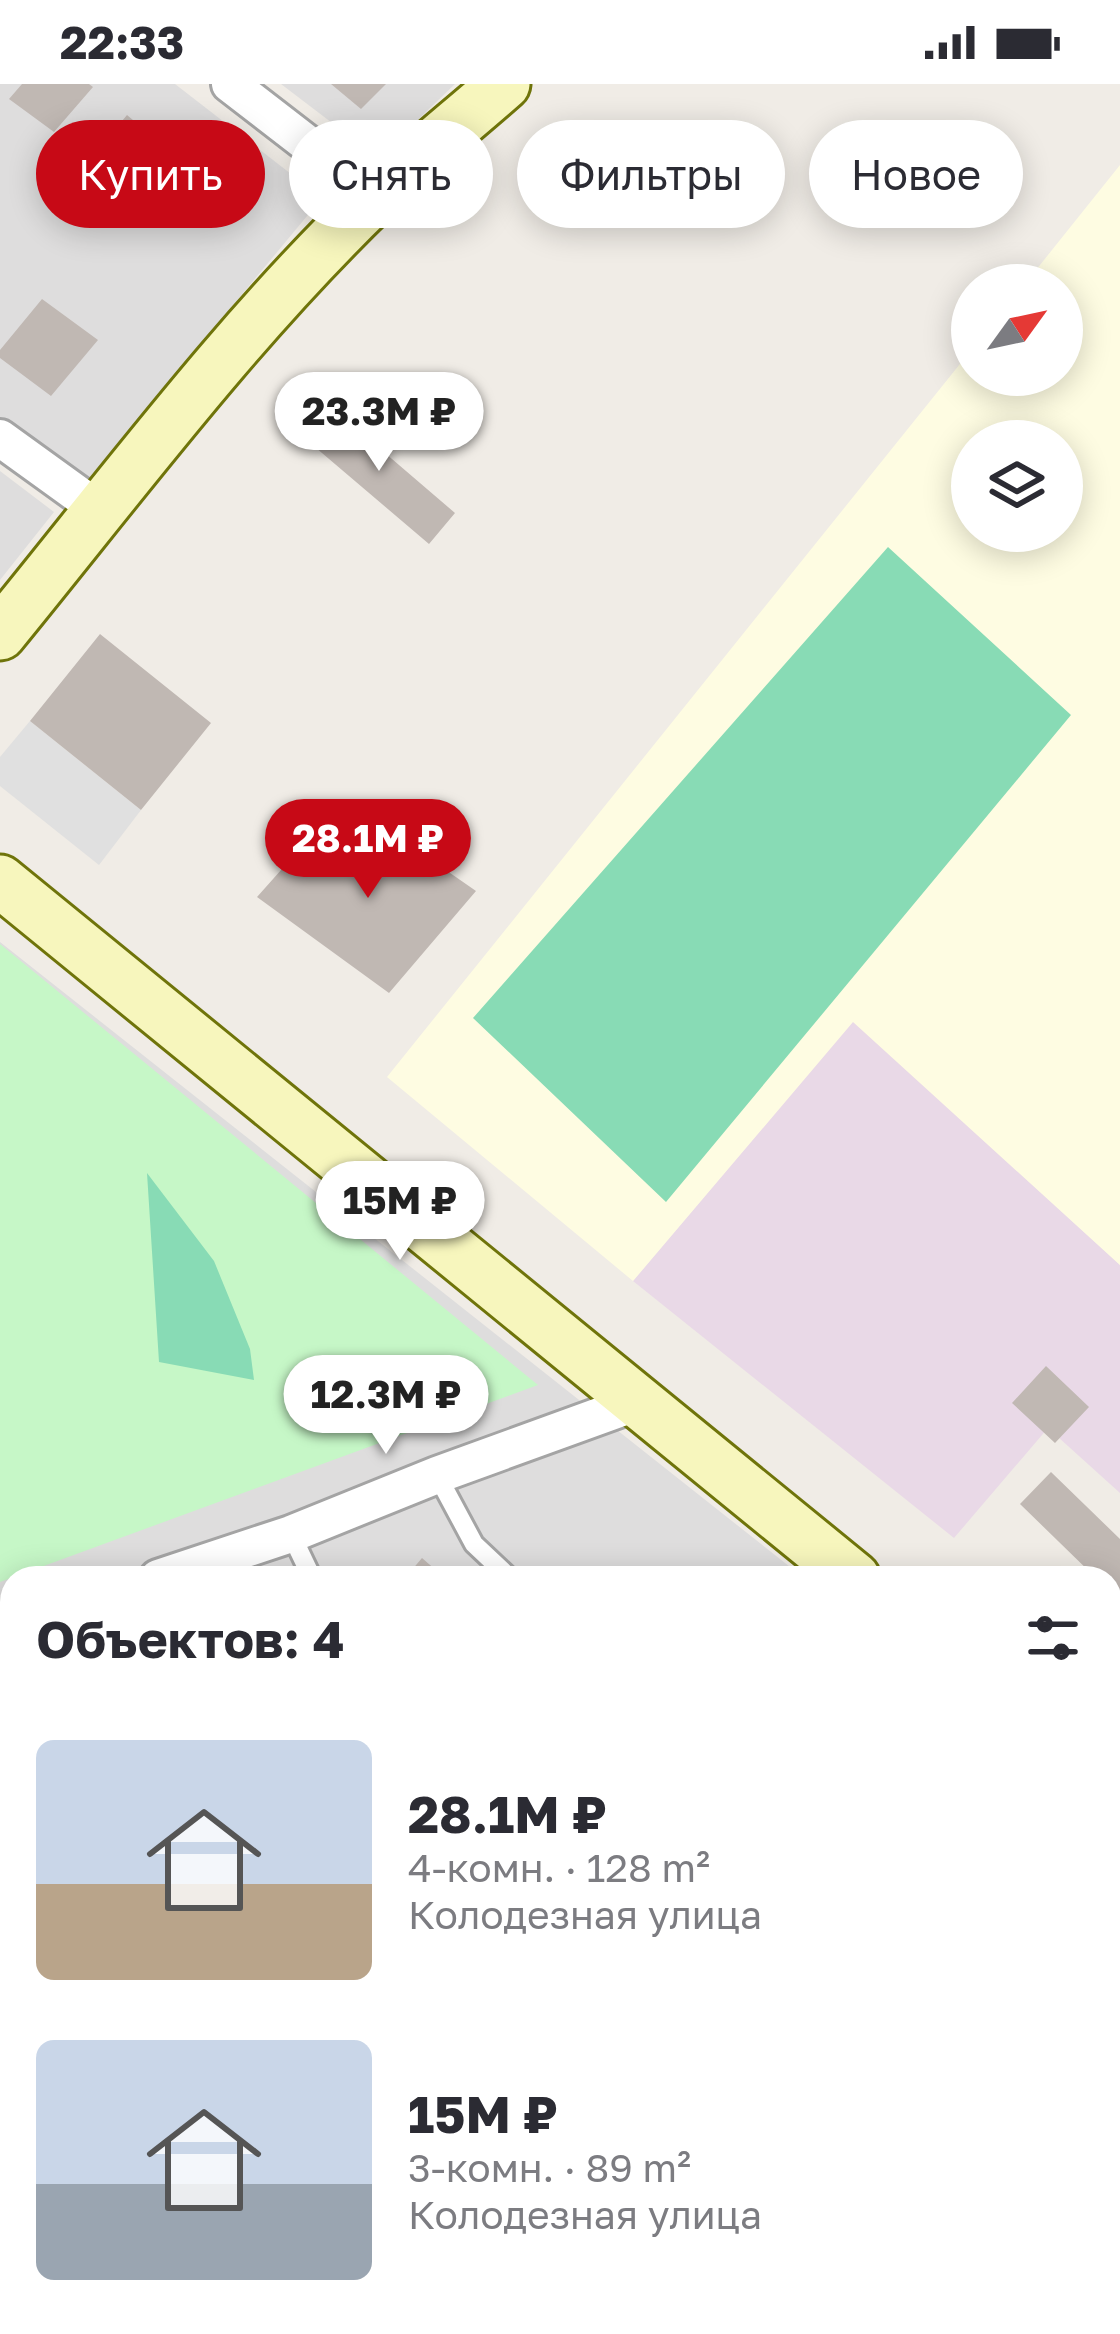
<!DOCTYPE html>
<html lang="ru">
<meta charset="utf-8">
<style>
:root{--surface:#fff;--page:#f7f7f7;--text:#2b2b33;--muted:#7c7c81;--accent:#c70916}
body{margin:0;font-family:"Golos Text",sans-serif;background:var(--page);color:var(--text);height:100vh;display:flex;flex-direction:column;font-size:45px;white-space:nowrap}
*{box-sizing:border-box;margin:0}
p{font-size:39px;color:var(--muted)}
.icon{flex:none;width:66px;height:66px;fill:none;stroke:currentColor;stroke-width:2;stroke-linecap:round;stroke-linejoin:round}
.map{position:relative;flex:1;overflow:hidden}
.details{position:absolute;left:0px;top:1482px;width:1122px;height:768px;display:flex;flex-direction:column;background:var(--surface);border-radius:36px 36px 0 0;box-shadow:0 6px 30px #0003}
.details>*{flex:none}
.top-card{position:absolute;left:36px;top:36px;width:1050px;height:108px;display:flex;gap:24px}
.needle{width:78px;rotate:57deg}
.controls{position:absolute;left:951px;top:180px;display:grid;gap:24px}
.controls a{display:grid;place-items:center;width:132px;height:132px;border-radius:50%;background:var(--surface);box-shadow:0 6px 30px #0003;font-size:60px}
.price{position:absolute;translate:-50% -102px;padding:0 27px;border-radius:42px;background:#fff;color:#222;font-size:39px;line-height:78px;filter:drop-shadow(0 3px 6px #0008)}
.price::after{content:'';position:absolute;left:50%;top:72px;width:36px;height:27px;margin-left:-18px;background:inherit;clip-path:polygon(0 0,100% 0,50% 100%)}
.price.selected{background:var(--accent);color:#fff}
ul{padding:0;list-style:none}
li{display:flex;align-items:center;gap:36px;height:300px;padding:0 36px}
li span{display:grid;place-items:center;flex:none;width:336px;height:240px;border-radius:18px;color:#555}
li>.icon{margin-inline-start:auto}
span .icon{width:144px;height:144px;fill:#fffc;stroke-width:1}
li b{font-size:51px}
h2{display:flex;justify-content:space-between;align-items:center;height:144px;padding:0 36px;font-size:51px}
.pill{padding:0 42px;border-radius:54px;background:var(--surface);box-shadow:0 6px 30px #0003;font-size:42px;line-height:108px}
.pill.selected{background:var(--accent);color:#fff}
.status{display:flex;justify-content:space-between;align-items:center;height:84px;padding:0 60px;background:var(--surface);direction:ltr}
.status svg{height:33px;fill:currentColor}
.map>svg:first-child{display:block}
.residential{fill:#dedddd}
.industrial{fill:#e9d9e7}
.education{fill:#fefce2;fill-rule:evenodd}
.park{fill:#c6f7c7}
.pitch{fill:#88dbb5}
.parking{fill:#e0e0e0}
.building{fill:#c0b8b3}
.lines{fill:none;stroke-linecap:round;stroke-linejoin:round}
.lane-casing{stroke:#a4a4a4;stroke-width:24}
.street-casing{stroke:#a4a4a4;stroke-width:42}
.secondary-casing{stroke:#6f740a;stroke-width:57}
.lane{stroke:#fff;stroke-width:18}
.street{stroke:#fff;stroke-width:36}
.secondary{stroke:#f7f6bd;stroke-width:51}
</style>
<div class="status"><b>22:33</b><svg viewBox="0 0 49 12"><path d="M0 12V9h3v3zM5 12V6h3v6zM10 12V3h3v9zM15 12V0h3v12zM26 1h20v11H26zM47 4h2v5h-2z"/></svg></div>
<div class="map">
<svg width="1120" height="2250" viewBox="0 0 1120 2250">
<rect width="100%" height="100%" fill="#f0ece6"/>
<path class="residential" d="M0,0H175L322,114L86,398L0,333Z
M281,0H455L378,74Z
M0,387L54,428L0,496Z
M0,858L804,1494H12V2238H1110V1740L1120,1748V2250H0Z"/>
<path class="industrial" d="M853,937L1120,1181V1409L1048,1344L954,1454L633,1197Z"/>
<path class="education" d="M1120,81V1181L853,938L633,1197L387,993L972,265V291H1062V201H1024ZM972,357H1062V447H972Z"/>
<path class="park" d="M0,860L538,1301L0,1498Z"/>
<path class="pitch" d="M888,463L1071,631L666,1118L473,934Z
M147,1089L214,1177L250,1265L254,1296L159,1278Z"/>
<path class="parking" d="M30,637L141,726L99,781L0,702V673Z"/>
<path class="building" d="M22,0H89L93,3L54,48L9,15Z
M331,0H386L361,25Z
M127,31L178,74L139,123L88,78Z
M215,71L251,94L221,133L186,111Z
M42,215L98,256L51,312L0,274V266Z
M329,321L455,429L429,460L302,352Z
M100,550L211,639L141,726L30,637Z
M322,740L359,768L381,741L476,807L389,909L257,813Z
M1046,1282L1089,1323L1055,1359L1012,1319Z
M1051,1388L1120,1455V1517L1110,1507V1494H1096L1020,1420Z
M422,1474L445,1494H405Z
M0,1728L12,1759V1863L0,1867Z
M12,1946V2081L3,2084L0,2076V1951Z
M639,2238H703L692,2250H652Z
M842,2238H915L904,2250H856Z"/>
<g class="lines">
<g class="lane-casing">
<path id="lane" d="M437,1391L474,1460L510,1494
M291,1450L312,1494"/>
</g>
<g class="street-casing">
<path id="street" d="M230,0L375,112
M0,354L101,427
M158,1494L291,1450L437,1391L638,1318
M0,1547L12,1543
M1110,1845L1120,1833
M759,2250L769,2238"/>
</g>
<g class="secondary-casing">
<path id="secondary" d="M0,550C121,402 236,247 374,114C415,74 461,38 504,0
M0,797L854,1494
M1110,1698L1120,1705"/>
</g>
<use href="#lane" class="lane"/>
<use href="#street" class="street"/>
<use href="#secondary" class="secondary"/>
</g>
</svg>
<div class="controls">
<a><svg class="needle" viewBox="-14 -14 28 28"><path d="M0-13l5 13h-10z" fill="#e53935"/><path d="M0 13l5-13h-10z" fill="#7c7c81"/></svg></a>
<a><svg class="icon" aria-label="layers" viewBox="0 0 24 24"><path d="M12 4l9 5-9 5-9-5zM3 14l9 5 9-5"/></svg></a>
</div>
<b class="price" style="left:379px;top:390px">23.3M ₽</b>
<b class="price selected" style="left:368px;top:817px">28.1M ₽</b>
<b class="price" style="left:400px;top:1179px">15M ₽</b>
<b class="price" style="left:386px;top:1373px">12.3M ₽</b>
<div class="top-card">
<a class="pill selected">Купить</a>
<a class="pill">Снять</a>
<a class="pill">Фильтры</a>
<a class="pill">Новое</a>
</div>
<section class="details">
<h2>Объектов: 4<svg class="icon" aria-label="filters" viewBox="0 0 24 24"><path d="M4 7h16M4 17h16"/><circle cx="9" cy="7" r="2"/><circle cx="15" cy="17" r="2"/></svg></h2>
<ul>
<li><span style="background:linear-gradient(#c9d6e8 60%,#b9a48a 0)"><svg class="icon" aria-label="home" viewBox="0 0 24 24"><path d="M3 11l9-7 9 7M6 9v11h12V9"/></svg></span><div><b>28.1M ₽</b><p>4-комн. · 128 m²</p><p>Колодезная улица</p></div></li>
<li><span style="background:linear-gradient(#c9d6e8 60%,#9aa5b1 0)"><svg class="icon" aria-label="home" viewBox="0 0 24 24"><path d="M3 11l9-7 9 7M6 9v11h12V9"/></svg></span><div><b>15M ₽</b><p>3-комн. · 89 m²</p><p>Колодезная улица</p></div></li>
</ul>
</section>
</div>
